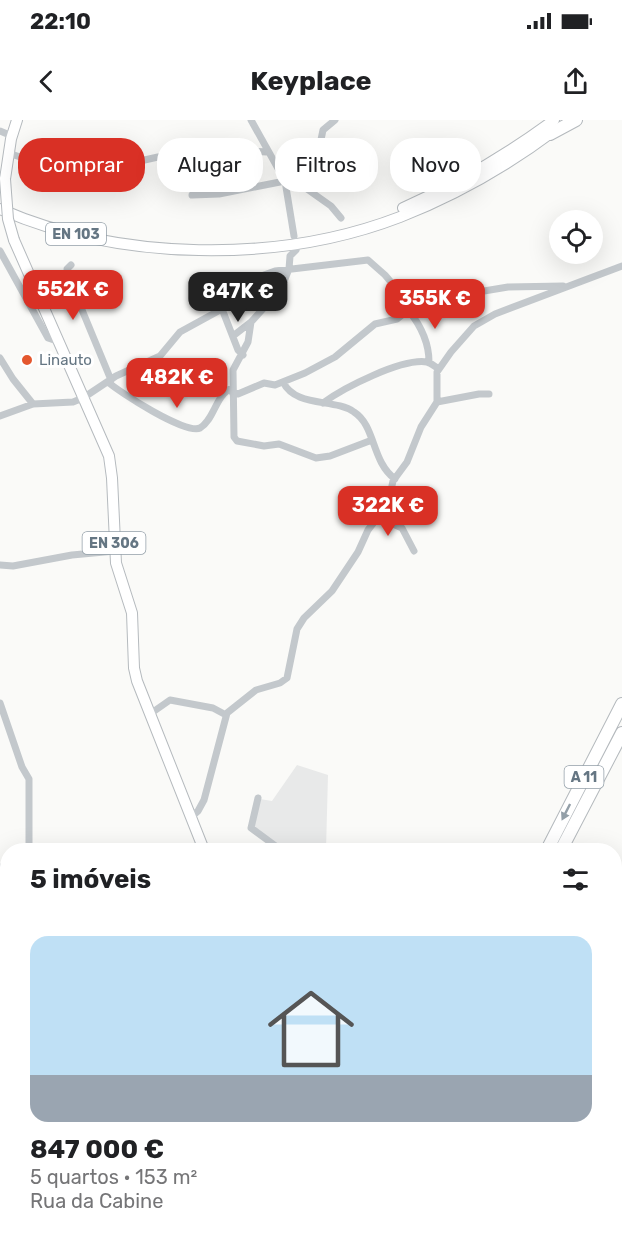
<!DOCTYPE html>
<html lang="pt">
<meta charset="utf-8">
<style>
:root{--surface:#fff;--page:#f2f2f2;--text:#202124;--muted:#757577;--accent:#d93025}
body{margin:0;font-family:Rubik,sans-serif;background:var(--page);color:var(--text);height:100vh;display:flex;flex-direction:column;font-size:22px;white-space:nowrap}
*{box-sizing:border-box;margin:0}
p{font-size:20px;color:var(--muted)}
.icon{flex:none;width:33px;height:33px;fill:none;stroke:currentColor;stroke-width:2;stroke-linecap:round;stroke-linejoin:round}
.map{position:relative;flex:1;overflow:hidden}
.side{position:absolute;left:0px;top:723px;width:622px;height:402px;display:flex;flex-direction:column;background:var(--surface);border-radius:24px 24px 0 0;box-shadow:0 6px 24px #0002}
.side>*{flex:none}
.hud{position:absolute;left:18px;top:18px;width:586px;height:54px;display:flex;gap:12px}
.fabs{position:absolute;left:549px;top:90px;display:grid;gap:12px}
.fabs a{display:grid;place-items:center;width:54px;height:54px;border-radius:50%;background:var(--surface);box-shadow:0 6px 24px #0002;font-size:30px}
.price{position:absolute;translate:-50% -51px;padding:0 14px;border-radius:12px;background:var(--accent);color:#fff;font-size:20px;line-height:39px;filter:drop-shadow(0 2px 3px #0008)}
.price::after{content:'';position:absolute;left:50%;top:36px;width:18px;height:14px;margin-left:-9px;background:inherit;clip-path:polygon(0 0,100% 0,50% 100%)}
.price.on{background:#222;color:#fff}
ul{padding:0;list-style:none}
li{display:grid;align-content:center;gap:12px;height:318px;padding:0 30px}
li span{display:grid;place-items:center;height:186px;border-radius:18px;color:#555}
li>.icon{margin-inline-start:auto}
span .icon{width:108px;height:108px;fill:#fffc;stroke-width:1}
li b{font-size:26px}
h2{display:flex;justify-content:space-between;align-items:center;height:72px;padding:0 30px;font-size:26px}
.pill{padding:0 21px;border-radius:24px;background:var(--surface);box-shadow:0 6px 24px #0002;font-size:21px;line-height:54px}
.pill.on{background:var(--accent);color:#fff}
.status{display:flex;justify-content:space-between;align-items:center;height:42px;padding:0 30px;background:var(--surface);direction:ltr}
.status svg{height:16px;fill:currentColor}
header{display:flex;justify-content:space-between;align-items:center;height:78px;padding:0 30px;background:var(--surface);font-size:27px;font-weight:700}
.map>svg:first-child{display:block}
.built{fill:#e8e9e9}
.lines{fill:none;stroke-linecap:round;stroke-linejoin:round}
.primary-casing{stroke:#b5babe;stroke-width:12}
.motorway-casing{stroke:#b4b9bd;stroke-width:14}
.minor{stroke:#c3c8cc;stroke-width:7}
.primary{stroke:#fff;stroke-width:10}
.motorway{stroke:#fff;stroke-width:12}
.primary-bridge-casing{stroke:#b5babe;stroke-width:12;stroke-linecap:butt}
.primary-bridge{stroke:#fff;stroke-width:10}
.oneway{fill:#939fa8}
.poi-dot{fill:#e4572e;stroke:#fff;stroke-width:2}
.labels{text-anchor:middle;stroke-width:6;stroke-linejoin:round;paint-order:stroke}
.shield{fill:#fff;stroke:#939fa8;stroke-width:1.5}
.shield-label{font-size:14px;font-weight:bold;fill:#657683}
.poi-label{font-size:15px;fill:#657683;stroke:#fff;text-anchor:start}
</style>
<div class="status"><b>22:10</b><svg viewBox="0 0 49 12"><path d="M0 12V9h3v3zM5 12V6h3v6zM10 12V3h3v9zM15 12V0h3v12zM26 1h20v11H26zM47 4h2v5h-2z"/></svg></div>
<header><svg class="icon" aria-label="back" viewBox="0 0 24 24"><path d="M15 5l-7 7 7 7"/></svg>Keyplace<svg class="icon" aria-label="share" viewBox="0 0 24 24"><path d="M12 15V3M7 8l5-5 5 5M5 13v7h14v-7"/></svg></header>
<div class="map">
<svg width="622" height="1125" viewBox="0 0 622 1125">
<rect width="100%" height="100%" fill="#fafaf8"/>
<path class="built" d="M297,645L328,655L326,730H284L254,708L260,679L272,681Z"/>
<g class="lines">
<g class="primary-casing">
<path id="primary" d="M5,59L11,19L17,0
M403,88C457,64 507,35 554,0
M0,89C119,141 278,144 400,97C456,75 507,46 555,10
M14,120L109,336L112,358L116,443L132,493L134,548L137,561L204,730
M543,1118V1125"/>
</g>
<g class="motorway-casing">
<path id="motorway" d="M550,14L576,0
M547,730L622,584
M561,730L622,613
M268,1125L276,1118
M286,1125L294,1118"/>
</g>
<path class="minor" d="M251,0L285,61L294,116
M0,11L12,16
M8,33L48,46L95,51L158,37L235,30L267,32
M307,69L317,39L323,10L335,0
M192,75L219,74L285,61L307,69L331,86L341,98
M296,130L290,136L289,149L281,169L251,202L248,222L233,250L234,317L237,321L264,326L279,324L316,338L330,336L372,320
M0,131L48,218L57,221
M71,145L67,149L68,156L111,260
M222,189L238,230L243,235
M409,191C421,206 429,222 429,242
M233,216L251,202
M0,238L13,259L33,284
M108,262C119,272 186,315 200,308C215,299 215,275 232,268
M283,262C296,288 334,278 354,292C376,306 371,341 395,359
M232,272L238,274L264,263L275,265L305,253L335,237L375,204L397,199L418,182L508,167L563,166
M437,282L479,274H489
M323,283C343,268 402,238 427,242C431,243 435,247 439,249
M0,296L33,284L73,282L83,278L116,256L160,236L180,212L222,189L264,155L275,151L368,140L385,155L412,187
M381,392L386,401L402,408L414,431
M0,445L13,446L72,435L115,431
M0,583L22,647L29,659V730
M150,594L170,580L213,588L226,595
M258,678L251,708L281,730
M191,697L198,691L204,680L227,593L256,570L280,563L287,558L297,509L304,498L332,471L358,432L368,410L388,384L393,361L407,342L421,307L437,282V252L451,232L474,206L495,194L622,146
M0,747L8,748
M0,871L8,868
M615,923L622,907
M615,1068H622
M97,1125L102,1118"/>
<use href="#primary" class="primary"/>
<use href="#motorway" class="motorway"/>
<g class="primary-bridge-casing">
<path id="primary-bridge" d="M5,59L8,99L14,120"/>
</g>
<use href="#primary-bridge" class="primary-bridge"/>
</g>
<defs><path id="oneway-solid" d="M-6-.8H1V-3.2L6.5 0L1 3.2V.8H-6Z" transform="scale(1.5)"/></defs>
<use class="oneway" href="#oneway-solid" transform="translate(566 692) rotate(117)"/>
<circle class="poi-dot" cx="27" cy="240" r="6"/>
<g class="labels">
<g class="shield">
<rect x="46" y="103" width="60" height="22" rx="4.5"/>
<rect x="82.5" y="412" width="63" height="22" rx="4.5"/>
<rect x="564.5" y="646" width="39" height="22" rx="4.5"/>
</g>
<g class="shield-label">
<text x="76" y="119">EN 103</text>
<text x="114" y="428">EN 306</text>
<text x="584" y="662">A 11</text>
</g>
<g class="poi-label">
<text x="39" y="245">Linauto</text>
</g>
</g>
</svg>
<div class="fabs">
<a><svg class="icon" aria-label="locate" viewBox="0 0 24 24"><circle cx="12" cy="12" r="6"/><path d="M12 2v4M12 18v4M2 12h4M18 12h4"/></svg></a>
</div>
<b class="price" style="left:73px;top:201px">552K €</b>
<b class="price on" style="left:238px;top:203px">847K €</b>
<b class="price" style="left:435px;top:210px">355K €</b>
<b class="price" style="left:177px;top:289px">482K €</b>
<b class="price" style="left:388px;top:417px">322K €</b>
<div class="hud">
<a class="pill on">Comprar</a>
<a class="pill">Alugar</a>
<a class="pill">Filtros</a>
<a class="pill">Novo</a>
</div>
<section class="side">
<h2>5 imóveis<svg class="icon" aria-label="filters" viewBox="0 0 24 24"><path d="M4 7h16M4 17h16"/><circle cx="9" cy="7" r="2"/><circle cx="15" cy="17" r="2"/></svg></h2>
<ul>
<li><span style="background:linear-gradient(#bfe0f5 75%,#9aa5b1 0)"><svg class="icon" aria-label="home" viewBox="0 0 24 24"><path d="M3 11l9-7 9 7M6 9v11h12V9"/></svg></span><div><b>847 000 €</b><p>5 quartos · 153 m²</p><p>Rua da Cabine</p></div></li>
</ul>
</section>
</div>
